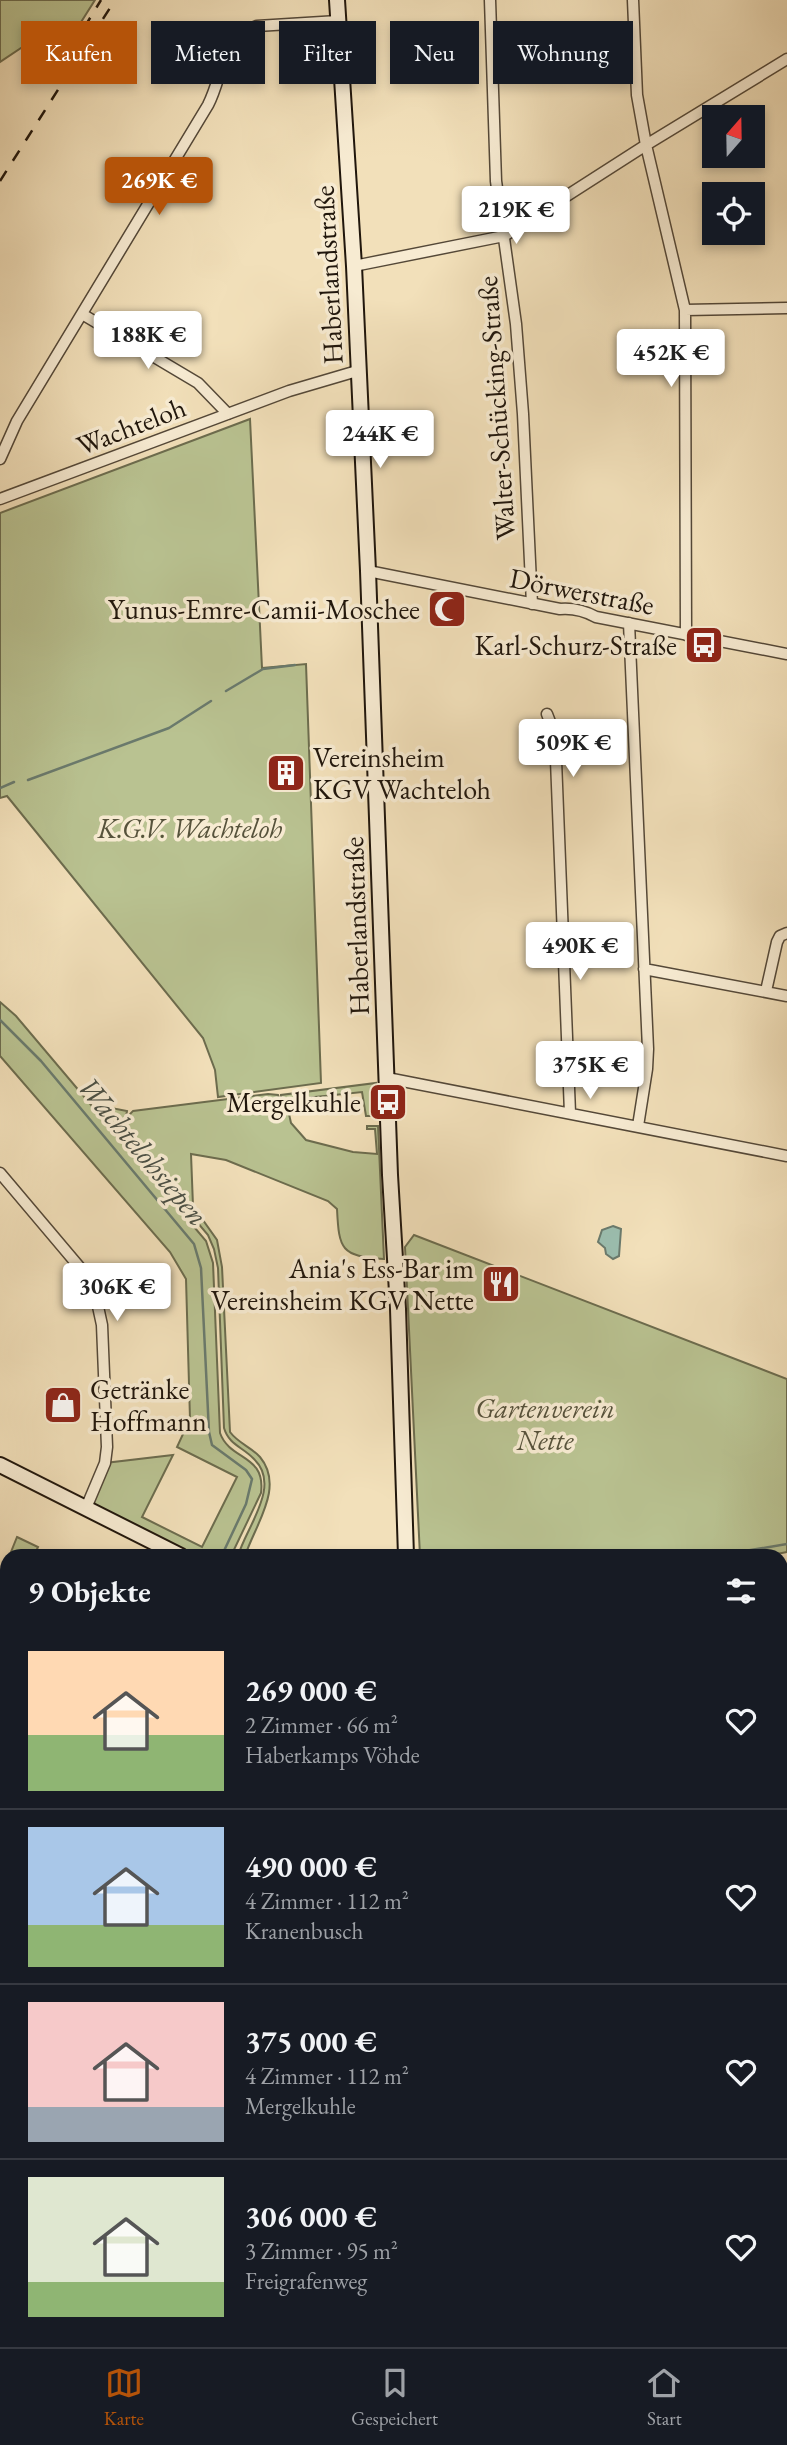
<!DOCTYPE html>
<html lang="de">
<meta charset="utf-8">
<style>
:root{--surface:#171b24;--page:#20242c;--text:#f1f3f6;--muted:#9ea1a6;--line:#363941;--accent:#b45309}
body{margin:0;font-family:"EB Garamond",serif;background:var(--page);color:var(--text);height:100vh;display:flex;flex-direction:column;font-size:26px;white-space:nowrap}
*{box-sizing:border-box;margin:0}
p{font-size:23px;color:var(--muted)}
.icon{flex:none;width:38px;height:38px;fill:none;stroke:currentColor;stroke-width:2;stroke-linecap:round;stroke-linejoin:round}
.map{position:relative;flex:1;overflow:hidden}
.sheet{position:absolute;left:0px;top:1549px;width:788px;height:800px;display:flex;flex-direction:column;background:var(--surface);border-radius:21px 21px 0 0;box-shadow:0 4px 10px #0003}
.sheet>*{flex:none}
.banner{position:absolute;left:21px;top:21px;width:746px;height:63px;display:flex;gap:14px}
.needle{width:46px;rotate:20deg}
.fabs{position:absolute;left:702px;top:105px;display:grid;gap:14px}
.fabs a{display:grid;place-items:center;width:63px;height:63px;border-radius:0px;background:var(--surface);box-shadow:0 4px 10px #0003;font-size:35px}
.price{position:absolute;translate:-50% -60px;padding:0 16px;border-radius:7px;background:#fff;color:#222;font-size:23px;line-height:46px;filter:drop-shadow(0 2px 4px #0008)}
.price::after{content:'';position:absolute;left:50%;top:42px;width:21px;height:16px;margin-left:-10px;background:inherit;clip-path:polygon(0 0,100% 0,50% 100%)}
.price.selected{background:var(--accent);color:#fff}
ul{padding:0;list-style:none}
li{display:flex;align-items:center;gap:21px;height:175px;padding:0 28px}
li+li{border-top:2px solid var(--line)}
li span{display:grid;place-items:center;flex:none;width:196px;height:140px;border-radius:0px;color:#555}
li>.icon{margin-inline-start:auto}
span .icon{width:84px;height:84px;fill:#fffc;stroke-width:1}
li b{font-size:30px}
h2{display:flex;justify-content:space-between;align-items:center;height:84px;padding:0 28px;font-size:30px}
.chip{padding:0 24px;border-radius:0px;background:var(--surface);box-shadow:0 4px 10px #0003;font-size:24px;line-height:63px}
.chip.selected{background:var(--accent);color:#fff}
.menu{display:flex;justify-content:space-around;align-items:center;height:98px;border-top:2px solid var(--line);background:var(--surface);font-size:19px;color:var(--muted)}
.menu a{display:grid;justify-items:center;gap:4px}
.menu .selected{color:var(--accent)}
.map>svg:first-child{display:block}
.green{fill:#b9c291;stroke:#6c6c4e;stroke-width:2}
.water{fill:#9bbdae;stroke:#6a7a6d;stroke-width:2}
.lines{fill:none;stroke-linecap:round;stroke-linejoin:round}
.stream{stroke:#6a7a6d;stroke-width:2.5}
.street-casing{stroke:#544838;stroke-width:13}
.secondary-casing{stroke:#20160c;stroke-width:18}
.street{stroke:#f7ebd2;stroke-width:10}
.secondary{stroke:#f7ebd2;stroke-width:14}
.rail{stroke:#20160c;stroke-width:2.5;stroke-dasharray:12 12;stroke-linecap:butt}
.labels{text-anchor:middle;stroke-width:7;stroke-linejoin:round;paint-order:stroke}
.street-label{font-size:28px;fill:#20160c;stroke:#f7ebd2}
.poi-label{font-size:28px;fill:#20160c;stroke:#f7ebd2;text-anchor:end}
.park-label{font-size:28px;font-style:italic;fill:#56523b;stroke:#f7ebd2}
.water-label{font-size:30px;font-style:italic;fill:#4b5045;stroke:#f7ebd2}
</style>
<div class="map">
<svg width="787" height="2347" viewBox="0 0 787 2347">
<rect width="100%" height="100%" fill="#f2e0ba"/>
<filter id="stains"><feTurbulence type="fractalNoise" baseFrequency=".00286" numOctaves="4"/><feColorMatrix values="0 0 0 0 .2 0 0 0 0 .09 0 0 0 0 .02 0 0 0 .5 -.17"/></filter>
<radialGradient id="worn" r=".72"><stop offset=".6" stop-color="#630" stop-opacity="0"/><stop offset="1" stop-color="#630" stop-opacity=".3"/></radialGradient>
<path class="green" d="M0,0H95L64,49L24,46L0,62Z
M250,419L262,668L306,664L321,1083L218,1097L215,1070L203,1038L7,796L0,798V513Z
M0,1002L16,1016L206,1241L213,1263L220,1433C230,1461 266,1454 261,1493L231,1556H203L202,1552V1556H182L86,1508L105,1463L173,1455L142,1517L202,1547L237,1477L177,1447L190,1419L186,1279L170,1252L0,1056Z
M376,1083L377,1116H366L362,1092L287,1100L288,1107L281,1100V1095Z
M268,1094L278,1095L282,1107L289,1114L291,1123L306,1140L353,1152L377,1154L375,1129H367V1126H378L384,1259C341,1256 339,1250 337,1209L328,1201L226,1160L191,1154L193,1206L217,1240L222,1267L230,1432C238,1443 251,1447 260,1457C285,1487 255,1525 245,1556H238C246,1527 282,1486 254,1459C243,1447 229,1445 224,1428L218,1268L214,1249L208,1235L129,1141C126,1131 124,1118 133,1111Z
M101,1106L127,1111L123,1134L99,1107Z
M414,1235L787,1379V1552L767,1556H420L405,1247Z
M17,1537L38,1547L34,1556H20L11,1552Z
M0,2136L7,2140V2342H780L781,2294L787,2295V2347H0Z"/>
<path class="water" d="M613,1226L621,1229L619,1256L613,1259L606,1254L605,1248L598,1242L602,1230Z"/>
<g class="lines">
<path class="stream" d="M226,691L263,669L295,665
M28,780L169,728L211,701
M0,788L14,782
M0,1020L41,1061L194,1244L201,1268L209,1432L212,1445L246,1470L252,1479L246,1504L223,1553L227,1556
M715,1556L787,1544"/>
<g class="street-casing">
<path id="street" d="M490,0L496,181L516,324L523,414L532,604
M633,0L637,95L646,145L685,310L686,635
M354,266L504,236L646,145L787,59
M685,310L787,308
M82,314L198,383L228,414
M0,459L17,421L208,105C224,74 220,39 257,26L338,21
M0,499L289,391L357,371
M368,571L560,609C572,608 585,611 596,617L787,654
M629,623L648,1049L647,1069L638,1126
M547,714L555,735L570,1113
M644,969L787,996
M766,991L777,942L780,936L787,933
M387,1078L787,1156
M0,1173L87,1276L94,1288L102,1325L107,1447L105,1463L86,1508
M0,1659L7,1661
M0,2031L7,2029
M181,2342L182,2347"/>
</g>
<g class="secondary-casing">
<path id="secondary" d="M337,0L354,266L368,571L390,1175L398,1309L406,1556
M0,1465L181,1556
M780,1858L787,1861
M0,1877L7,1874"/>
</g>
<use href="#street" class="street"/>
<use href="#secondary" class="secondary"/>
<path class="rail" d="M59,69L101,0
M0,181L115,0
M0,2123L7,2127
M6,2138L7,2139
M780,2274L787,2275"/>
</g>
<defs>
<g id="mosque-square" transform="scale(2.0125)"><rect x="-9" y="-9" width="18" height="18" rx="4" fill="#8f2418" stroke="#f7ebd2"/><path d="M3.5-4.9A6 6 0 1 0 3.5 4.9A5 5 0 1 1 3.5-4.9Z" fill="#fff"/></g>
<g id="bus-square" transform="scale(2.0125)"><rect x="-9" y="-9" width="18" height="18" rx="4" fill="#8f2418" stroke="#f7ebd2"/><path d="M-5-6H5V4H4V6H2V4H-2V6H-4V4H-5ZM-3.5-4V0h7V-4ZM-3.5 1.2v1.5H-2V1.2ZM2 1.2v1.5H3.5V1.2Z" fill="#fff"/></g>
<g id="building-square" transform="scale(2.0125)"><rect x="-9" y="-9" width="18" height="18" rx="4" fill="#8f2418" stroke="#f7ebd2"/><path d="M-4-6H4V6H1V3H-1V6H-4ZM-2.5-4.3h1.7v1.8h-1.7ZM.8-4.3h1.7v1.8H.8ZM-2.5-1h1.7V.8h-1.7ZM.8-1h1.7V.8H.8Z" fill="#fff"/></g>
<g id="restaurant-square" transform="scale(2.0125)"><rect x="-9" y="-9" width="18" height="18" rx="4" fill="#8f2418" stroke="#f7ebd2"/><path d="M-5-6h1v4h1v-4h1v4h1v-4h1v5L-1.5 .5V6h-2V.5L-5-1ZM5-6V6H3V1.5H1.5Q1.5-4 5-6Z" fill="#fff"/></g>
<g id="shop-square" transform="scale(2.0125)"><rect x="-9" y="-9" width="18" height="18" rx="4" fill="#8f2418" stroke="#f7ebd2"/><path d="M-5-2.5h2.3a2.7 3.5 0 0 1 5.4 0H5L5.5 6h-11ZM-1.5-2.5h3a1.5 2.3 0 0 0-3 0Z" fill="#fff"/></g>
</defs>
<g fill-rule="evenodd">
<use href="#mosque-square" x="447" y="609"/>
<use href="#bus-square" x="704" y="645"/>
<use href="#building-square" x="286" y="773"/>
<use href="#bus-square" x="388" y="1102"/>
<use href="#restaurant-square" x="501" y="1284"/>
<use href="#shop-square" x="63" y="1405"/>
</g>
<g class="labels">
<g class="street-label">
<text transform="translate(328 275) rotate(-93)" y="10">Haberlandstraße</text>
<text transform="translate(496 408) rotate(-94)" y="10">Walter-Schücking-Straße</text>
<text transform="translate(131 426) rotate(-21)" y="10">Wachteloh</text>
<text transform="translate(582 591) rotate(11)" y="10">Dörwerstraße</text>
<text transform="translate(356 926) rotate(-92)" y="10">Haberlandstraße</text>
</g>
<g class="poi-label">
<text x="420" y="619">Yunus-Emre-Camii-Moschee</text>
<text x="677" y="655">Karl-Schurz-Straße</text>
<text x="313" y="767" text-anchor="start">Vereinsheim<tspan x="313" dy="32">KGV Wachteloh</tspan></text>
<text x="361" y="1112">Mergelkuhle</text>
<text x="474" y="1278">Ania's Ess-Bar im<tspan x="474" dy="32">Vereinsheim KGV Nette</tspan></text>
<text x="90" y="1399" text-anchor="start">Getränke<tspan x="90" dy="32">Hoffmann</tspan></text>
</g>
<g class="park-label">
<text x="190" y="838">K.G.V. Wachteloh</text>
<text x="545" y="1418">Gartenverein<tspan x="545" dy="32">Nette</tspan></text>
</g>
<g class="water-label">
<text transform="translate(143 1151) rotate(50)" y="10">Wachtelohsiepen</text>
</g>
</g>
<rect width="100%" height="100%" filter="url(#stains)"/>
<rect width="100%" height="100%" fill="url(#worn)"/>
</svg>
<div class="fabs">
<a><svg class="needle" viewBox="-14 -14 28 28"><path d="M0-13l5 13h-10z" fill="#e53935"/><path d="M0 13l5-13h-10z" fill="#9ea1a6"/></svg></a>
<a><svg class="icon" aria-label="locate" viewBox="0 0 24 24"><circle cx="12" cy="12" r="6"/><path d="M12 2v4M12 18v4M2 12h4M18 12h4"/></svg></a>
</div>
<b class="price selected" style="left:159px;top:217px">269K €</b>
<b class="price" style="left:516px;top:246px">219K €</b>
<b class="price" style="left:148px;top:371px">188K €</b>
<b class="price" style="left:671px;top:389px">452K €</b>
<b class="price" style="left:380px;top:470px">244K €</b>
<b class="price" style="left:573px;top:779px">509K €</b>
<b class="price" style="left:580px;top:982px">490K €</b>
<b class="price" style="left:590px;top:1101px">375K €</b>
<b class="price" style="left:117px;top:1323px">306K €</b>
<div class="banner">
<a class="chip selected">Kaufen</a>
<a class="chip">Mieten</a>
<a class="chip">Filter</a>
<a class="chip">Neu</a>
<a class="chip">Wohnung</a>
</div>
<section class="sheet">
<h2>9 Objekte<svg class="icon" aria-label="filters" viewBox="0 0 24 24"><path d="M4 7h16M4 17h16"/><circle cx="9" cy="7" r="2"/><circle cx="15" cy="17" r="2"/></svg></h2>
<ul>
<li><span style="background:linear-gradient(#ffd9b3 60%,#8fb573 0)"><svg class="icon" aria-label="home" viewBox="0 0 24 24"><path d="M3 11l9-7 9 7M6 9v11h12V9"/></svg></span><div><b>269 000 €</b><p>2 Zimmer · 66 m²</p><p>Haberkamps Vöhde</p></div><svg class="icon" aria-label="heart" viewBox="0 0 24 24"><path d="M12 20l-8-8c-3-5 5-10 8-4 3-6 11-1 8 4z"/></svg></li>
<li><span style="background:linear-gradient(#a9c7e8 70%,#8fb573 0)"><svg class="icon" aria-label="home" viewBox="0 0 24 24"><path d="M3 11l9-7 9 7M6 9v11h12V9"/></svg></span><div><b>490 000 €</b><p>4 Zimmer · 112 m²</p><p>Kranenbusch</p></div><svg class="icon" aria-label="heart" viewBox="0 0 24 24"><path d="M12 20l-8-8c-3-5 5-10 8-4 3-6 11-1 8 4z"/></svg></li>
<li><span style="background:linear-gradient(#f6c9c9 75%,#9aa5b1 0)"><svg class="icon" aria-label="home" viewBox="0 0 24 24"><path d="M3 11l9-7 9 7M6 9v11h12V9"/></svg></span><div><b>375 000 €</b><p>4 Zimmer · 112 m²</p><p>Mergelkuhle</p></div><svg class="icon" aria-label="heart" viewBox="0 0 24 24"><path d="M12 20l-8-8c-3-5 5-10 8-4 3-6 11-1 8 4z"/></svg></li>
<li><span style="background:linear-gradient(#dfe7d0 75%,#8fb573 0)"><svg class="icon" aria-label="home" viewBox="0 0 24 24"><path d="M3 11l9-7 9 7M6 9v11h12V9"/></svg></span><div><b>306 000 €</b><p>3 Zimmer · 95 m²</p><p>Freigrafenweg</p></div><svg class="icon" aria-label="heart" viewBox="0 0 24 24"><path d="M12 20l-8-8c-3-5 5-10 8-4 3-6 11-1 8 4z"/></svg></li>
</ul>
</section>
</div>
<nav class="menu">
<a class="selected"><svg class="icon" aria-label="map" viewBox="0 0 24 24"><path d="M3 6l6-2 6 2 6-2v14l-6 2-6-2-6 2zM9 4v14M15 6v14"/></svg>Karte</a>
<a><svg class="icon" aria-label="saved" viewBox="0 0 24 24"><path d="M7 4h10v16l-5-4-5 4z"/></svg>Gespeichert</a>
<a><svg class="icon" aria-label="home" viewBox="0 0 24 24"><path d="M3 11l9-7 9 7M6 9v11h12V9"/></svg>Start</a>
</nav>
